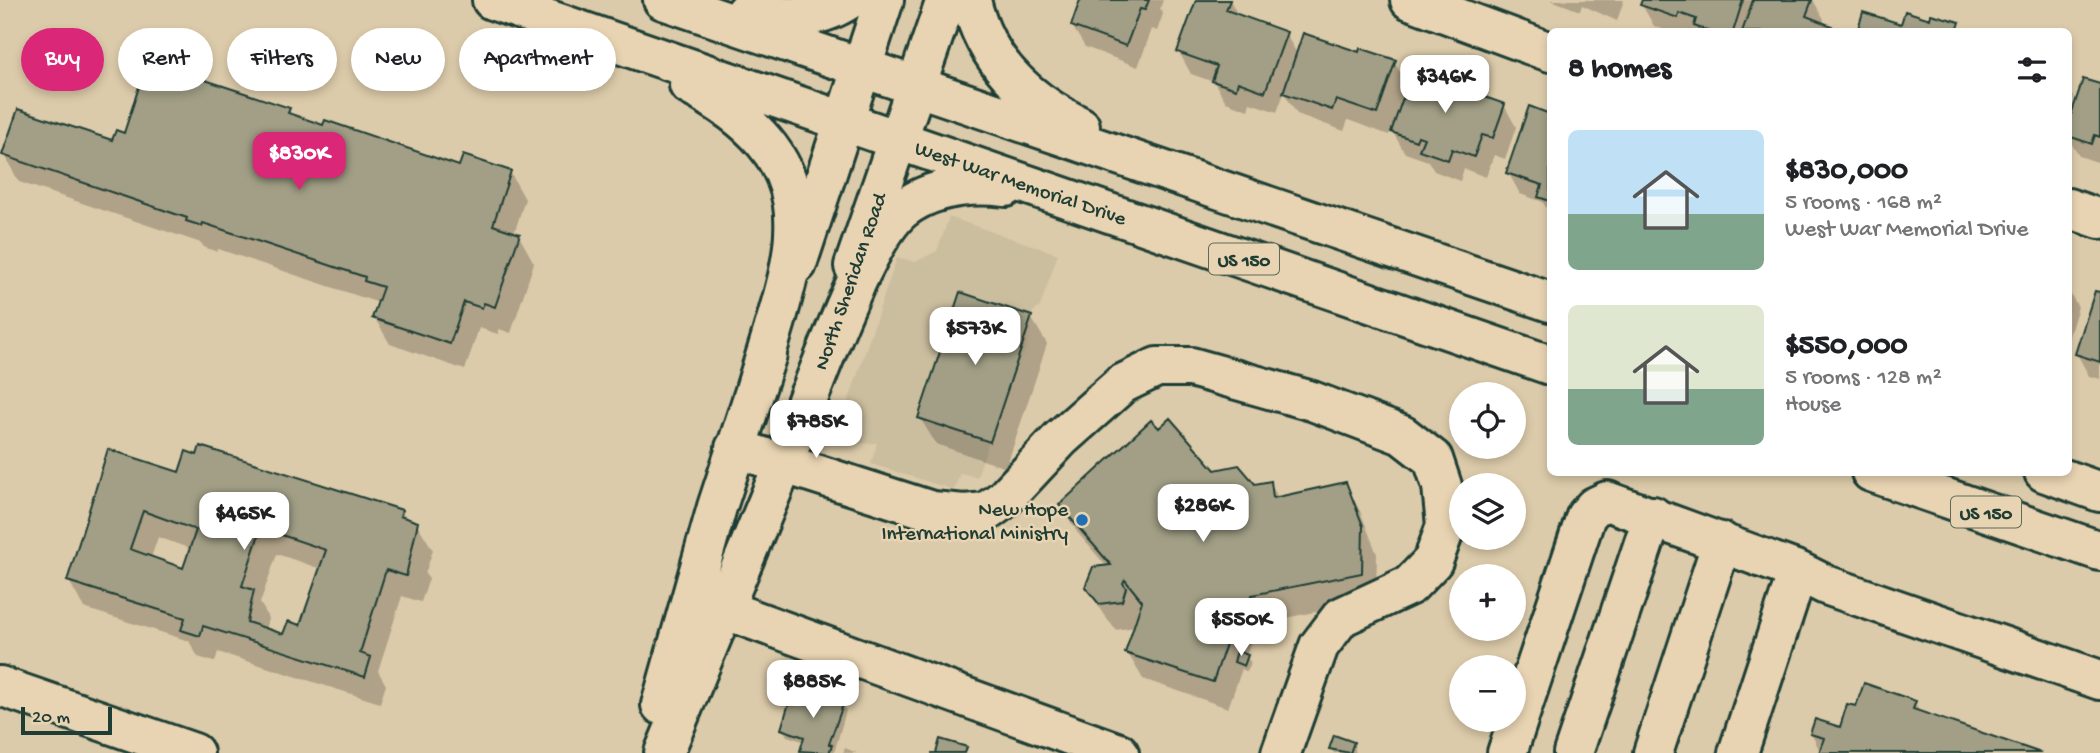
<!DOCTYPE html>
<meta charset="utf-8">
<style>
:root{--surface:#fff;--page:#f6f6f6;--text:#202124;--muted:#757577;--accent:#db2777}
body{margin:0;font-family:"Gochi Hand",sans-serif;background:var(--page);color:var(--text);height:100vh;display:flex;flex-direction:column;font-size:26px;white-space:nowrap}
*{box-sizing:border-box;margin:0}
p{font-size:23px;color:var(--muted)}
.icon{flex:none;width:38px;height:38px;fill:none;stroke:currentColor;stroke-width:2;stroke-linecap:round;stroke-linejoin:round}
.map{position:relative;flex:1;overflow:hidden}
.sheet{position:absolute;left:1547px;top:28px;width:525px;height:448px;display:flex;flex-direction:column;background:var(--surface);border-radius:10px;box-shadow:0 4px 10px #0003}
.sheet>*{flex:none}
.top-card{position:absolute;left:21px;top:28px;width:665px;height:63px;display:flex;gap:14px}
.buttons{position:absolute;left:1449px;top:382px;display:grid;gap:14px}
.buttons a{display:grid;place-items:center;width:77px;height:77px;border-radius:50%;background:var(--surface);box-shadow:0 4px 10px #0003;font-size:35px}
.scale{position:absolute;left:21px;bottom:18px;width:91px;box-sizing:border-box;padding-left:7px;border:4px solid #1f3d34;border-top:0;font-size:19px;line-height:24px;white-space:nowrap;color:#1f3d34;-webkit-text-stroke:5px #e8d4b2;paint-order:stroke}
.price{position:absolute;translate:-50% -60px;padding:0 16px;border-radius:14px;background:#fff;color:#222;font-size:23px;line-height:46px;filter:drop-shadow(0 2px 4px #0008)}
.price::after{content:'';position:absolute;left:50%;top:42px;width:21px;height:16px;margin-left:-10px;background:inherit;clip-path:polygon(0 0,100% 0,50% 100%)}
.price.on{background:var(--accent);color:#fff}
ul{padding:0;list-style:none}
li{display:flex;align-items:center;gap:21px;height:175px;padding:0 21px}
li span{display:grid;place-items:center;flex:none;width:196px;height:140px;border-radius:10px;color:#555}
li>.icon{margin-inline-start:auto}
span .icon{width:84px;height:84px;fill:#fffc;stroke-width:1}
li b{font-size:30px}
h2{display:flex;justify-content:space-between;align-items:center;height:84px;padding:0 21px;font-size:30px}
.chip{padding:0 24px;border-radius:32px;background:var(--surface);box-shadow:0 4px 10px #0003;font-size:24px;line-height:63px}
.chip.on{background:var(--accent);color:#fff}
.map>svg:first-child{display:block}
.built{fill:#cbbe9f}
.shadow{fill:#0003;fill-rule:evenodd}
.building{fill:#a29f86;stroke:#1f3d34;stroke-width:2;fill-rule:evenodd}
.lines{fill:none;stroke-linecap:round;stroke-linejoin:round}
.minor-casing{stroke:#1f3d34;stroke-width:44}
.major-casing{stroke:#1f3d34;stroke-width:44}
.highway-casing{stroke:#1f3d34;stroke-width:44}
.minor{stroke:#e8d4b2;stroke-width:38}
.major{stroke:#e8d4b2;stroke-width:38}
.highway{stroke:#e8d4b2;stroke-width:38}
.poi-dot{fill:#1f6fb2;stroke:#e8d4b2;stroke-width:2.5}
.labels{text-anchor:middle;stroke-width:5;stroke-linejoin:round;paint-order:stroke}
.shield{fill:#e8d4b2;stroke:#5b6a5a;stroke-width:2}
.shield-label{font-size:19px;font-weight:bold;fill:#1f3d34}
.street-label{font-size:21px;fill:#1f3d34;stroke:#e8d4b2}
.poi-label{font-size:21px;fill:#1f3d34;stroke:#e8d4b2;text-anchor:end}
</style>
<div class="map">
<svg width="2100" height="753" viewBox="0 0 2100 753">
<rect width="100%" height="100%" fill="#dccbaa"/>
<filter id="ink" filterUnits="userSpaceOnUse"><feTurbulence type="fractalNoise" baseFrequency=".0143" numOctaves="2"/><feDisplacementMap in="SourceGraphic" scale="14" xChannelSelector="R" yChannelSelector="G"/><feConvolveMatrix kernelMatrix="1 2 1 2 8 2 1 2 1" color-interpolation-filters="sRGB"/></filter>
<g filter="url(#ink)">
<path class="built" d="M949,217L1058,254L1040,307L1033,312L977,477L960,473L954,490L871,464L877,443L830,445L842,420L897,257L915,262L937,251Z"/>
<path class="shadow" d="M1082,0H1163L1160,8L1163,14L1157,31L1152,29L1138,67L1085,47L1072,26Z
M1197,0H1230L1239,17L1285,33L1298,55L1360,54L1394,62L1409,87L1453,79L1466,102L1504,105L1516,127L1505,159L1494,155L1486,177L1464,169L1460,181L1434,171L1428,161L1405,153L1391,129L1389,135L1348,120L1344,131L1297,114L1284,93L1277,112L1250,103L1248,110L1226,102L1214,82L1191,74L1179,52Z
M1551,0H1624L1617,21L1582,5L1580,11Z
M1644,0H1813L1824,19L1823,24L1833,32H1669L1654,26L1642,5Z
M2100,86V163L2079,156L2068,138V129Z
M2068,88L2074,97L2068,114Z
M1530,108L1550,116V215L1543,202L1520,194L1508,172Z
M289,110L293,117L461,168L510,172L525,199L514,234L519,236L534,263L511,333L499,329L498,334L479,328L465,370L390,344L374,317L379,303L218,249L217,252L204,247L201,243L19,182L4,155L114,143L125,135Z
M2068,290L2078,307L2068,339Z
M2100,294V379L2089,376L2077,354Z
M1031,317L1047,344L1006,468L936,444L920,418Z
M1214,472L1254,486L1270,483L1279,499L1345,484L1360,511L1377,554L1376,599L1267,622L1268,636L1254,631L1246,656L1251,663L1247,672L1242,669L1228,708L1143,679L1127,652L1135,627L1116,630L1103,614L1087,587L1107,567L1077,532L1061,506Z
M180,474L401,511L406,520L417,524L433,550L425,574L429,579L421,602L402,596L378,671L386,685L380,703L218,652L215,662L198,657L189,641L84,608L69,581ZM158,537L191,549L184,570L151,558ZM277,554L321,569L301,627L284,636L266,630L269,618L260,603Z
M1914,702L1921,714L2036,753H1821L1811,733L1841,729L1857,709Z
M842,703L846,711L834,753H803L805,742L787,736L783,729Z
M1353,743L1356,753H1334L1331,749Z
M845,748L857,753H843Z"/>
<path class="building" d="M1080,0H1149L1145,10L1140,9L1126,46L1071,26Z
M1196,0H1230L1226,10L1287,32L1265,92L1238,82L1236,89L1212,81L1217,66L1177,52Z
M1642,0H1743L1733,32H1711L1694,26L1696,19L1679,13L1678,18L1640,5Z
M1753,0H1812L1806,16L1832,26L1830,32H1742Z
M1905,11L1930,19L1931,14L1960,22L1957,32H1857L1863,12L1901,24Z
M1303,33L1359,52L1360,48L1396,60L1377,114L1336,100L1332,110L1283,93Z
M1415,64L1454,78L1448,93L1465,99L1468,91L1505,104L1493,138L1482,135L1474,157L1452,149L1448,160L1419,150L1424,138L1418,136L1416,141L1391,132Z
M146,65L183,77L184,73L290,108L288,113L323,125L325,120L459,166L463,155L511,171L493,225L520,234L495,307L484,303L482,308L464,302L450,344L372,318L383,287L364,281L365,277L203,223L202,226L186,221L187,218L2,155L18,109L112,140L116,130L124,133Z
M2083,79L2100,84V137L2095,135L2092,144L2068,136V124Z
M1529,106L1550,114V201L1538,197L1542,185L1506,173Z
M2095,291L2100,292V362L2075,354Z
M960,292L1032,316L990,442L918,418Z
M1170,418L1215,470L1239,465L1255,484L1271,481L1273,498L1346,482L1363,526L1362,573L1252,595L1253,611L1239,606L1213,682L1125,653L1142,601L1125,580L1123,583L1126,588L1122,601L1099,604L1085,587L1093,567L1111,565L1059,505L1151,420L1159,428Z
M200,446L402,510L400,516L418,522L406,576L386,570L360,653L371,657L365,677L203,626L200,636L181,630L185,618L67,581L108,449L179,472L186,451L197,455ZM143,511L196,530L183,568L130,549ZM261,528L326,550L300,625L288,621L283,634L247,622L254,590L242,586Z
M1237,651L1248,655L1244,666L1234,662Z
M1864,683L1916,701L1913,709L2041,753H1819L1824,738L1810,734L1815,719L1840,727L1847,704L1856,706Z
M800,687L844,702L829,744L832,745L829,753L800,751L804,737L781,729L789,703L794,705Z
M1334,735L1354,742L1350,753L1329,749Z
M940,739L967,747L965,753H931H936Z"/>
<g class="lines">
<g class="minor-casing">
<path id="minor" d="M1410,0L1550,52
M2068,208L2100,219
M735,448L932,511L964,514L986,512L1004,499L1061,438L1122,384L1157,367H1191L1312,401L1402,435L1433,459L1442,486L1446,526L1433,561L1410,585L1341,617L1319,646L1281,753
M693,598L1119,753
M0,686L194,753
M1507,753L1586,516L1594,507L1607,501L1798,571L1826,585L2100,680
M1573,753L1653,516
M1653,753L1722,542
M1738,753L1798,571"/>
</g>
<g class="major-casing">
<path id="major" d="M797,264L884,0
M854,266L946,0
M661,705L717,507L767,354
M664,753L783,465L809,395"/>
</g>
<g class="highway-casing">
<path id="highway" d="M492,0L1550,365
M663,0L1550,302
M971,0C984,59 1026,100 1080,126
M746,12C782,20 816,21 848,0
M689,85C841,166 795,254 756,387
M797,427C818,376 865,240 903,209C932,187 971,183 1006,187
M1871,472L2100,551
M2044,472L2100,492"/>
</g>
<use href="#minor" class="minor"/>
<use href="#major" class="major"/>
<use href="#highway" class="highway"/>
</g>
</g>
<circle class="poi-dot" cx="1082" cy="520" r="7"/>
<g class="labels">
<g class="shield">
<rect x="1209" y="243.5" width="70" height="31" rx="5"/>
<rect x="1951" y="496.5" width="70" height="31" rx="5"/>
</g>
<g class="shield-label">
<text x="1244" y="266">US 150</text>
<text x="1986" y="519">US 150</text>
</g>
<g class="street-label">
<text transform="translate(1021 182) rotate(19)" y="7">West War Memorial Drive</text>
<text transform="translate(849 281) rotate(-71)" y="7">North Sheridan Road</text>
</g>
<g class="poi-label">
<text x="1068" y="515">New Hope<tspan x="1068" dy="24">International Ministry</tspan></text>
</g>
</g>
</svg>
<div class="buttons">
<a><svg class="icon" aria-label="locate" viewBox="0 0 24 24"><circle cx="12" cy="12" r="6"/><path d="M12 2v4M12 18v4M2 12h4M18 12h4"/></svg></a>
<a><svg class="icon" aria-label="layers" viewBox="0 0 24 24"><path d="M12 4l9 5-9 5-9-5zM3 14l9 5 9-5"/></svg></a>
<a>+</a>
<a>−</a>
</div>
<div class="scale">20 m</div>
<b class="price" style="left:1445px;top:115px">$346K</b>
<b class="price on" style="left:299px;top:192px">$830K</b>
<b class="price" style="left:975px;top:367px">$573K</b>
<b class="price" style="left:816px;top:460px">$785K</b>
<b class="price" style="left:1203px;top:544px">$286K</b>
<b class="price" style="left:244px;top:552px">$465K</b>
<b class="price" style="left:1241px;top:658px">$550K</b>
<b class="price" style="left:813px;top:720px">$885K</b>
<div class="top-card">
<a class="chip on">Buy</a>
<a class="chip">Rent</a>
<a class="chip">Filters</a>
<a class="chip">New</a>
<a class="chip">Apartment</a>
</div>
<section class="sheet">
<h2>8 homes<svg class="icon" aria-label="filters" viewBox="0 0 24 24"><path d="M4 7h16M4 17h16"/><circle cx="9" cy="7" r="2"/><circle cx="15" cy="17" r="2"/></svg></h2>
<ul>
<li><span style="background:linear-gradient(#bfe0f5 60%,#7fa58c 0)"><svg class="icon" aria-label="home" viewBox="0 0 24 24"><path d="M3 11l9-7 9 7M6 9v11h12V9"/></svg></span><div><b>$830,000</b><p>5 rooms · 168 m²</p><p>West War Memorial Drive</p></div></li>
<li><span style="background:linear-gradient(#dfe7d0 60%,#7fa58c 0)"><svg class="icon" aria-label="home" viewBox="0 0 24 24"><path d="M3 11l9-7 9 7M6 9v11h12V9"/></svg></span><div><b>$550,000</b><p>5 rooms · 128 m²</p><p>House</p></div></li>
</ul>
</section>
</div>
